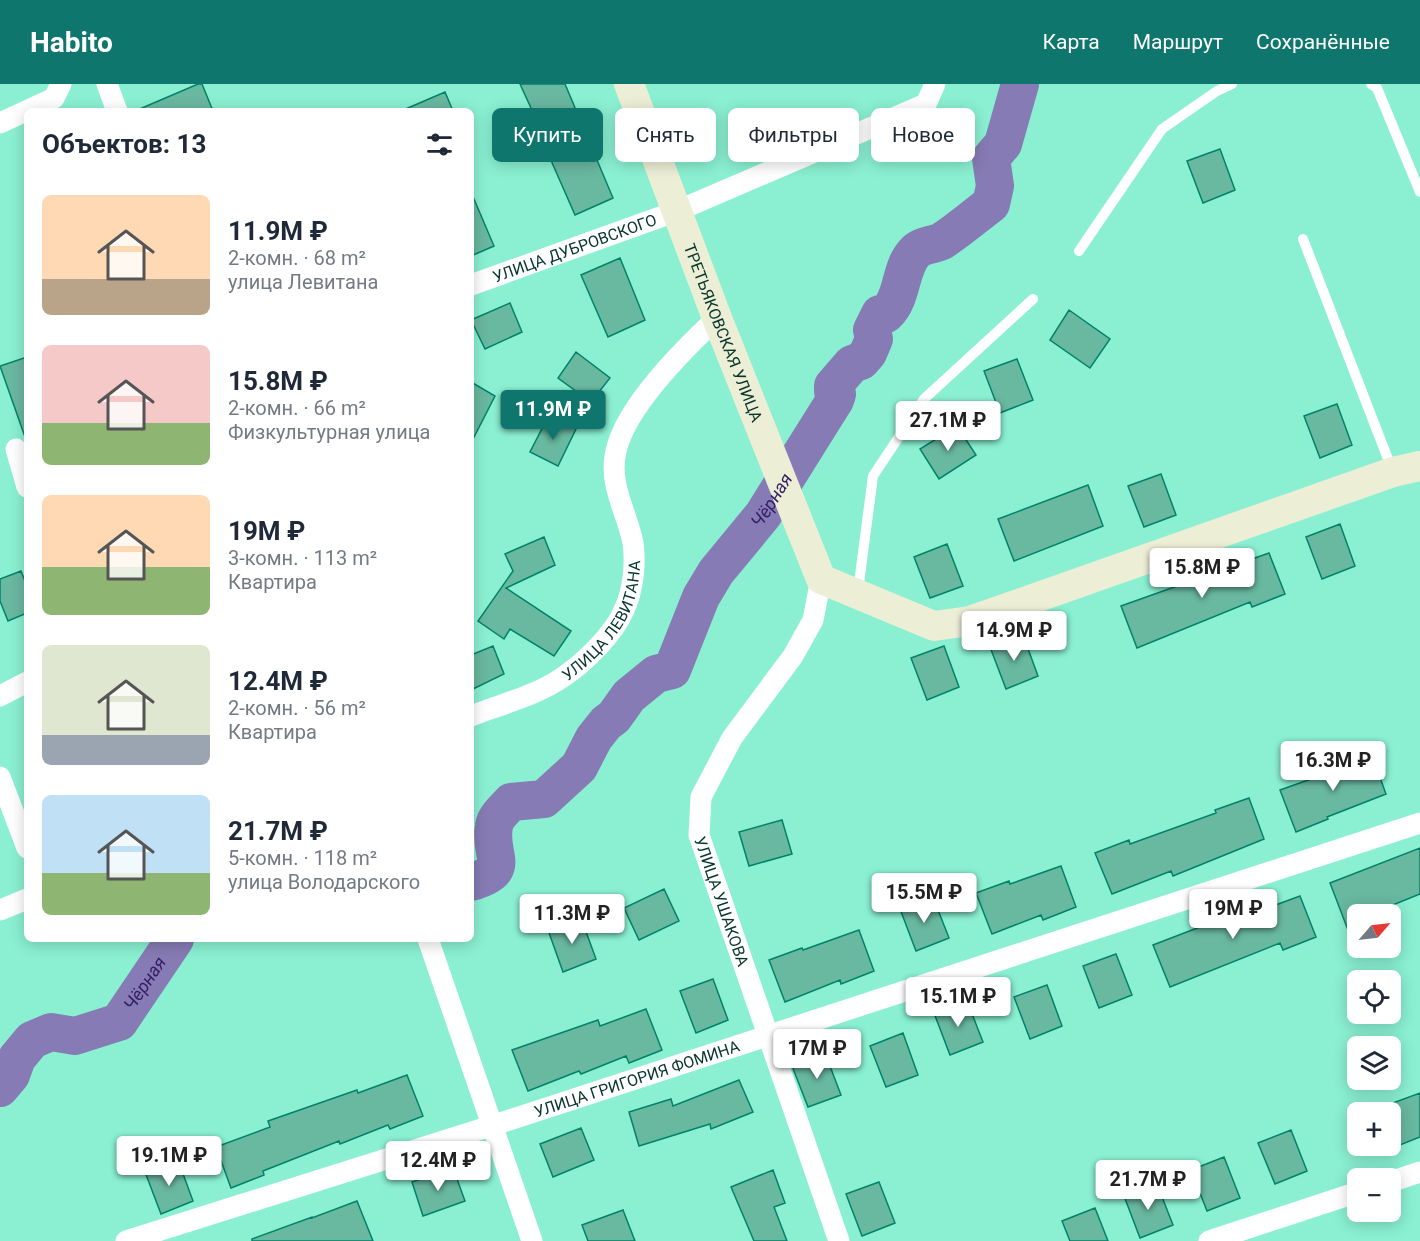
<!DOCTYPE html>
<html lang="ru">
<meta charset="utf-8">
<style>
:root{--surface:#fff;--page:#f2f2f3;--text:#1f2937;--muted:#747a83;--accent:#0f766e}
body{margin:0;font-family:Roboto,sans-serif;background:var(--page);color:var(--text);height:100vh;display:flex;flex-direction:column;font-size:22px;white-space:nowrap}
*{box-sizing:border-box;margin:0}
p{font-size:20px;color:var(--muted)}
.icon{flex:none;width:33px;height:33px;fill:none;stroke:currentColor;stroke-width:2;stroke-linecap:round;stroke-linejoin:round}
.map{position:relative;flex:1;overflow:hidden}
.details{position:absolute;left:24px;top:24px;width:450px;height:834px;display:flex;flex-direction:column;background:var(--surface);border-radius:9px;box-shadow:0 3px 15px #0003}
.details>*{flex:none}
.top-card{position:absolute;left:492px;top:24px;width:570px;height:54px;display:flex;gap:12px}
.needle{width:39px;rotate:62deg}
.controls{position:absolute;left:1347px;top:820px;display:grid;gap:12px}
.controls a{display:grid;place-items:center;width:54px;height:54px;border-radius:9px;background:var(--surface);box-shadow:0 3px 15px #0003;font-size:30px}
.price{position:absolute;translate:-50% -51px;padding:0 14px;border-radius:6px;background:#fff;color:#222;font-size:20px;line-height:39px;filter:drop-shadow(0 2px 3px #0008)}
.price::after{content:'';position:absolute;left:50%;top:36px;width:18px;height:14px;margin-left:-9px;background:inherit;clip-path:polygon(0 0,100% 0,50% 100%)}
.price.current{background:var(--accent);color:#fff}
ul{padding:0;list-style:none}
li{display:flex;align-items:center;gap:18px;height:150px;padding:0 18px}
li span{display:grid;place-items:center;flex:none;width:168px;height:120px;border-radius:9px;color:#555}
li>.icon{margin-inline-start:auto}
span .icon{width:72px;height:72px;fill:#fffc;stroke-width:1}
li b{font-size:26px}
h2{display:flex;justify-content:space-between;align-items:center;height:72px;padding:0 18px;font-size:26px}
.chip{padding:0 21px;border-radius:9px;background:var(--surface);box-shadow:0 3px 15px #0003;font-size:21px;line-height:54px}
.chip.current{background:var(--accent);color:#fff}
header{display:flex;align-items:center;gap:36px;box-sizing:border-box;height:84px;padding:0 30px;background:var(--accent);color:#fff}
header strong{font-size:28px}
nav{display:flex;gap:33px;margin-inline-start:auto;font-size:21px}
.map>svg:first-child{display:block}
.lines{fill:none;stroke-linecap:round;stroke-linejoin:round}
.river{stroke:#867bb4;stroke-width:38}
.building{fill:#69b8a0;stroke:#008369;stroke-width:1.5}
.lane{stroke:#fff;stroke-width:10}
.street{stroke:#fff;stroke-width:21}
.secondary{stroke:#eceed6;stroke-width:30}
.labels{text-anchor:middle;stroke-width:4.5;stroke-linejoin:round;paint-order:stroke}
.street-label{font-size:16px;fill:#08362b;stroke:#98fdde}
.water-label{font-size:18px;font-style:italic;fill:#341f64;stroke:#98fdde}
</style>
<header>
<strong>Habito</strong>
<nav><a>Карта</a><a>Маршрут</a><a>Сохранённые</a></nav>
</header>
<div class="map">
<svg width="1420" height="1157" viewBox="0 0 1420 1157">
<rect width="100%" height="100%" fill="#8af0d1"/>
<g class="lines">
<g class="river">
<path id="s1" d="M471,798C514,786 488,773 494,742C495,733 505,725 511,718L544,715L579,683L594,654L606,639L614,633L629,612L656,590L672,586L701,513L716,488L763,431L835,316L837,310L833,307V302L852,280L861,277L868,269L874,255L872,246L880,230H886C904,213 899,183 916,167C922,161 934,161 942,157C959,146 975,132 991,120L995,102L991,74L1003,60L1020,0"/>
<path id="s2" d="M0,1004L11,991L17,974L32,956L51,948L75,952L119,938L175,855"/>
</g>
</g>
<path class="building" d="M198,0H202L213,27H135Z
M520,0H565L613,114L575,131L539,49L542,48Z
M445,8L453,27H401Z
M1220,65L1235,106L1203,119L1187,77Z
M471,108L494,162L471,172Z
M620,174L645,236L608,253L581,191Z
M510,219L522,248L485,265L471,236Z
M1069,226L1110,255L1090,284L1050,256Z
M576,268L610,294L591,318L558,294Z
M27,273V353H25L0,282Z
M1017,275L1033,316L1000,329L984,287Z
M471,298L495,312L471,359Z
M1337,320L1352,361L1320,374L1304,332Z
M549,331L576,345L558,382L530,368Z
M957,342L976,371L939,395L920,365Z
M1161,390L1176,431L1144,443L1128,402Z
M1088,401L1103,442L1014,477L998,435Z
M1340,440L1355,482L1322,495L1306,453Z
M544,453L555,481L506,504L571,547L554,572L510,545L504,555L478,537L513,487L505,470Z
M947,460L963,502L930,514L914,473Z
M1269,469L1285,510L1252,523L1250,518L1137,564L1121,522L1180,501L1179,498L1212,486L1213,489Z
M21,487L27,502V529L8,537L0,517V495Z
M1023,551L1038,592L1006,605L990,563Z
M493,562L504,590L471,606V571Z
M944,562L959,603L927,616L911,574Z
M1371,669L1386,710L1327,733L1328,735L1296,748L1280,706L1339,685L1337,681Z
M1249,714L1264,755L1173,792L1171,787L1112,810L1095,769L1129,756L1130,760L1216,729L1215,726Z
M782,736L792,770L749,782L739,748Z
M1420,764V810L1378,827L1380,831H1358V866L1356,867L1330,799Z
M1061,782L1076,823L1043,836L1041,831L992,850L976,809L1009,797L1010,800Z
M664,805L679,837L639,856L624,824Z
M1300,812L1316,853L1283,866L1280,859L1170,903L1153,861L1244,826L1246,832Z
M933,813L949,854L916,867L900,825Z
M581,834L596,875L563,888L548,846Z
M859,846L874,887L841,900L840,896L785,918L769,876L802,864L803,866Z
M1116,870L1132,911L1099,924L1083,882Z
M713,895L728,936L696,949L680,907Z
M1047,901L1062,942L1030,955L1014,913Z
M967,917L983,958L950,971L934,929Z
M646,925L662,966L629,979L626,972L581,990L579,987L528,1007L512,966L598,936L600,942Z
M903,949L918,991L886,1003L870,962Z
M825,969L841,1011L808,1023L792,982Z
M407,991L423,1032L390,1045L388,1041L340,1060L339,1057L263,1087L264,1091L231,1104L216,1063L270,1043L268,1037L357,1006L358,1009Z
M739,996L753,1028L711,1045L710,1040L639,1062L629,1028L671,1015L673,1022Z
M1420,1009V1053L1390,1065V1020Z
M581,1044L594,1076L553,1093L540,1060Z
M1291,1046L1307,1087L1275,1100L1258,1059Z
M1224,1073L1240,1114L1207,1127L1191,1086Z
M178,1076L193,1117L161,1130L145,1088Z
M453,1084L465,1117L423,1132L412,1098Z
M773,1086L785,1119L774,1123L787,1157H754L731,1103Z
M879,1098L895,1139L862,1152L846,1110Z
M1157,1100L1173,1141L1140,1154L1124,1112Z
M357,1117L373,1157H252V1155L312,1133V1134Z
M1095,1124L1108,1157H1070L1062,1137Z
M623,1126L635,1157H588L582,1141Z"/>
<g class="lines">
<path class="lane" d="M1371,0L1377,4L1420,108
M1303,155L1393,388
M1079,167L1162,45L1217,7L1232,0
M858,507L873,392L924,315L1033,215"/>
<g class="street">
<path d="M107,0L117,27"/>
<path d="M0,39L54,14L61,0"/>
<path id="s3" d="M471,201L677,127L926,20L935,0"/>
<path d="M16,365L27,403"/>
<path id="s4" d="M821,495L813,536L793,572L732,654L701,713L699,751L839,1157"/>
<path d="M0,612L27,598"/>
<path id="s5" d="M471,632C501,620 536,612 563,593C584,579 614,550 624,526C633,507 636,480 633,459C627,428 608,400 616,367C626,322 684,265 717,234"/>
<path d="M0,693L27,764"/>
<path d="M0,826L27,815"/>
<path d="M428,855L532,1157"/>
<path d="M1390,1098L1420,1088"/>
<path id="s6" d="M126,1157L491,1042L1420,739"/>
<path d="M1209,1157L1358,1108"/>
</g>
<path class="secondary" id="s7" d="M629,0L717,234L821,495L934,542L970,537L1393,388L1420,382"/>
</g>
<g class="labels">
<g class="street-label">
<text dy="6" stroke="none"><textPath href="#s3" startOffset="110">УЛИЦА ДУБРОВСКОГО</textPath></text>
<text dy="6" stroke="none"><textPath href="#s7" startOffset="266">ТРЕТЬЯКОВСКАЯ УЛИЦА</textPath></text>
<text dy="6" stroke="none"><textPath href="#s5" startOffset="172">УЛИЦА ЛЕВИТАНА</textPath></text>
<text dy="6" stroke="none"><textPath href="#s4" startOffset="360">УЛИЦА УШАКОВА</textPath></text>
<text dy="6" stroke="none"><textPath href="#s6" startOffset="536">УЛИЦА ГРИГОРИЯ ФОМИНА</textPath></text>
</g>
<g class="water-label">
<text dy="6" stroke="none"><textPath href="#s1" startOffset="519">Чёрная</textPath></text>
<text dy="6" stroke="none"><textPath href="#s2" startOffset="196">Чёрная</textPath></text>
</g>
</g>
</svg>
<div class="controls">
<a><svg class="needle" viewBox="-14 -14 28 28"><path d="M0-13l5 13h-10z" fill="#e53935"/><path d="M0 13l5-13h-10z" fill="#747a83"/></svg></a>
<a><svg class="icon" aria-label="locate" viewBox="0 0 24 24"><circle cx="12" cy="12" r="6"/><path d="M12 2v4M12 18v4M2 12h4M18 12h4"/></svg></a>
<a><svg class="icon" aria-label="layers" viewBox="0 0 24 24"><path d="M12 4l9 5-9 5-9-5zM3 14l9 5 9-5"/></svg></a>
<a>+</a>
<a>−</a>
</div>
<b class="price current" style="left:553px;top:357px">11.9M ₽</b>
<b class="price" style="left:948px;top:368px">27.1M ₽</b>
<b class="price" style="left:1202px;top:515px">15.8M ₽</b>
<b class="price" style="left:1014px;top:578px">14.9M ₽</b>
<b class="price" style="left:1333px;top:708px">16.3M ₽</b>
<b class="price" style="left:924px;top:840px">15.5M ₽</b>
<b class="price" style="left:1233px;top:856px">19M ₽</b>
<b class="price" style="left:572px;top:861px">11.3M ₽</b>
<b class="price" style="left:958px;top:944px">15.1M ₽</b>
<b class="price" style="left:817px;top:996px">17M ₽</b>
<b class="price" style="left:169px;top:1103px">19.1M ₽</b>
<b class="price" style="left:438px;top:1108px">12.4M ₽</b>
<b class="price" style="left:1148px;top:1127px">21.7M ₽</b>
<div class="top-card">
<a class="chip current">Купить</a>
<a class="chip">Снять</a>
<a class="chip">Фильтры</a>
<a class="chip">Новое</a>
</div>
<section class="details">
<h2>Объектов: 13<svg class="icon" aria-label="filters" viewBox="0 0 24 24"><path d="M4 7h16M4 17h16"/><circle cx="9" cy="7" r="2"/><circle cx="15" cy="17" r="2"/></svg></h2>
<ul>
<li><span style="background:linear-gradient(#ffd9b3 70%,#b9a48a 0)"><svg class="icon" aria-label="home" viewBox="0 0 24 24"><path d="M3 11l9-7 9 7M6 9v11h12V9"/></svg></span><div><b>11.9M ₽</b><p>2-комн. · 68 m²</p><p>улица Левитана</p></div></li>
<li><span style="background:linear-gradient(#f6c9c9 65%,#8fb573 0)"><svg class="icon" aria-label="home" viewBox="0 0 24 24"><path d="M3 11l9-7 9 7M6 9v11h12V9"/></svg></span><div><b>15.8M ₽</b><p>2-комн. · 66 m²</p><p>Физкультурная улица</p></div></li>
<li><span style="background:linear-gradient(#ffd9b3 60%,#8fb573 0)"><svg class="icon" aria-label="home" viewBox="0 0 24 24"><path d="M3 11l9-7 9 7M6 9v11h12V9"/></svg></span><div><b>19M ₽</b><p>3-комн. · 113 m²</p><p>Квартира</p></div></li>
<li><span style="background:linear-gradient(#dfe7d0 75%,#9aa5b1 0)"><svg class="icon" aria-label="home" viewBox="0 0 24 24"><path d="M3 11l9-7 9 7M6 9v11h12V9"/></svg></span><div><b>12.4M ₽</b><p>2-комн. · 56 m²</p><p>Квартира</p></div></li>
<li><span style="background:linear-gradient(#bfe0f5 65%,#8fb573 0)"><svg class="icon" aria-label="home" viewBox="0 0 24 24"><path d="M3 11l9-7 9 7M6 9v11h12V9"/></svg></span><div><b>21.7M ₽</b><p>5-комн. · 118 m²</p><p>улица Володарского</p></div></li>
</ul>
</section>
</div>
